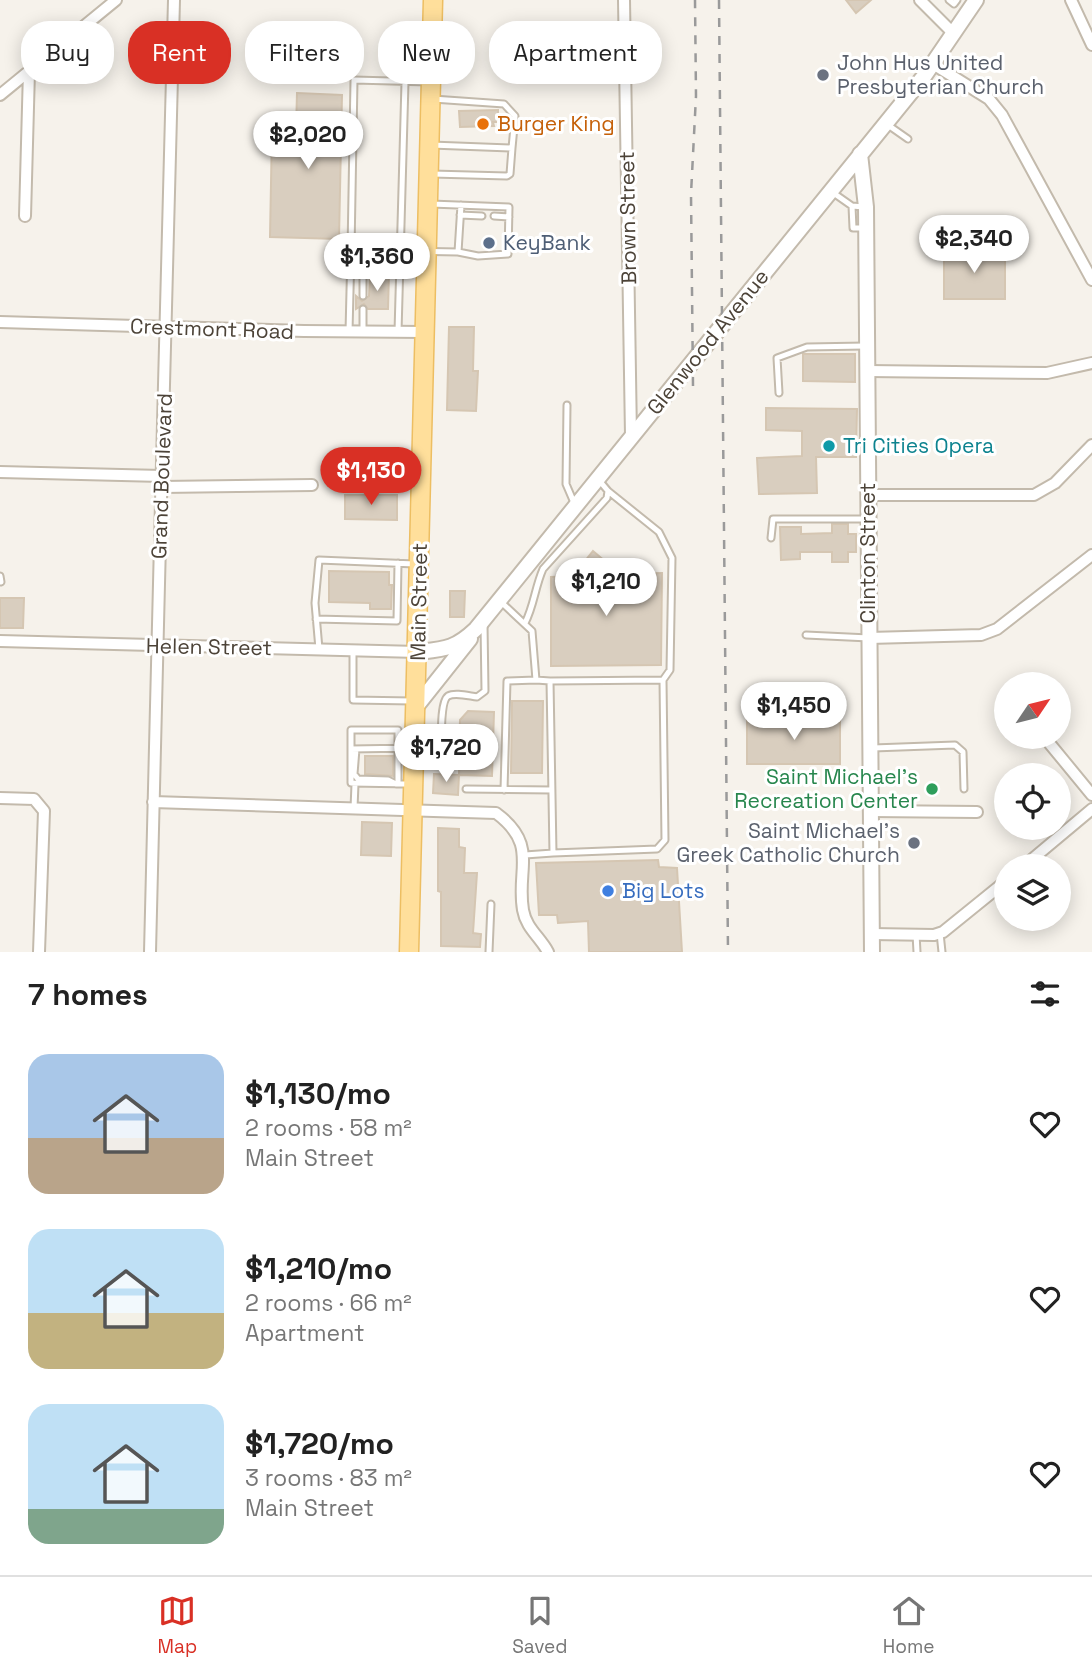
<!DOCTYPE html>
<meta charset="utf-8">
<style>
:root{--surface:#fff;--page:#f6f6f6;--text:#222;--muted:#767676;--line:#e0e0e0;--accent:#d93025}
body{margin:0;font-family:"Space Grotesk",sans-serif;background:var(--page);color:var(--text);height:100vh;display:flex;flex-direction:column;font-size:26px;white-space:nowrap}
*{box-sizing:border-box;margin:0}
p{font-size:23px;color:var(--muted)}
.icon{flex:none;width:38px;height:38px;fill:none;stroke:currentColor;stroke-width:2;stroke-linecap:round;stroke-linejoin:round}
.map{position:relative;height:952px;overflow:hidden}
.side{display:flex;flex-direction:column;background:var(--surface);flex:1}
.side>*{flex:none}
.banner{position:absolute;left:21px;top:21px;width:700px;height:63px;display:flex;gap:14px}
.needle{width:46px;rotate:55deg}
.controls{position:absolute;left:994px;top:672px;display:grid;gap:14px}
.controls a{display:grid;place-items:center;width:77px;height:77px;border-radius:50%;background:var(--surface);box-shadow:0 4px 18px #0003;font-size:35px}
.price{position:absolute;translate:-50% -60px;padding:0 16px;border-radius:24px;background:#fff;color:#222;font-size:23px;line-height:46px;filter:drop-shadow(0 2px 4px #0008)}
.price::after{content:'';position:absolute;left:50%;top:42px;width:21px;height:16px;margin-left:-10px;background:inherit;clip-path:polygon(0 0,100% 0,50% 100%)}
.price.current{background:var(--accent);color:#fff}
ul{padding:0;list-style:none}
li{display:flex;align-items:center;gap:21px;height:175px;padding:0 28px}
li span{display:grid;place-items:center;flex:none;width:196px;height:140px;border-radius:21px;color:#555}
li>.icon{margin-inline-start:auto}
span .icon{width:84px;height:84px;fill:#fffc;stroke-width:1}
li b{font-size:30px}
h2{display:flex;justify-content:space-between;align-items:center;height:84px;padding:0 28px;font-size:30px}
.tag{padding:0 24px;border-radius:28px;background:var(--surface);box-shadow:0 4px 18px #0003;font-size:24px;line-height:63px}
.tag.current{background:var(--accent);color:#fff}
.menu{display:flex;justify-content:space-around;align-items:center;height:98px;border-top:2px solid var(--line);background:var(--surface);font-size:19px;color:var(--muted)}
.menu a{display:grid;justify-items:center;gap:4px}
.menu .current{color:var(--accent)}
.map>svg:first-child{display:block}
.building{fill:#d9cebf;stroke:#d5c6b2;stroke-width:2}
.lines{fill:none;stroke-linecap:round;stroke-linejoin:round}
.service-casing{stroke:#c3baac;stroke-width:9}
.minor-casing{stroke:#c3baac;stroke-width:14}
.tertiary-casing{stroke:#c3baac;stroke-width:18}
.primary-casing{stroke:#edbe62;stroke-width:21}
.service{stroke:#fff;stroke-width:5}
.minor{stroke:#fff;stroke-width:10}
.tertiary{stroke:#fff;stroke-width:14}
.primary{stroke:#ffdf9b;stroke-width:18}
.rail{stroke:#9a9a9a;stroke-width:2.5;stroke-dasharray:9 9;stroke-linecap:butt}
.worship-dot{fill:#6b7280;stroke:#fff;stroke-width:2.5}
.food-dot{fill:#e8710a;stroke:#fff;stroke-width:2.5}
.service-dot{fill:#5c6f8a;stroke:#fff;stroke-width:2.5}
.culture-dot{fill:#0f9aa8;stroke:#fff;stroke-width:2.5}
.leisure-dot{fill:#2e9e5b;stroke:#fff;stroke-width:2.5}
.shop-dot{fill:#3f7fe0;stroke:#fff;stroke-width:2.5}
.labels{text-anchor:middle;stroke-width:6;stroke-linejoin:round;paint-order:stroke}
.worship-label{font-size:21px;fill:#5b616d;stroke:#fff;text-anchor:start}
.food-label{font-size:21px;fill:#c56008;stroke:#fff;text-anchor:start}
.street-label{font-size:21px;fill:#4c4338;stroke:#fff}
.service-label{font-size:21px;fill:#4e5e75;stroke:#fff;text-anchor:start}
.culture-label{font-size:21px;fill:#0d838f;stroke:#fff;text-anchor:start}
.leisure-label{font-size:21px;fill:#27864d;stroke:#fff;text-anchor:end}
.shop-label{font-size:21px;fill:#366cbe;stroke:#fff;text-anchor:start}
</style>
<div class="map">
<svg width="1092" height="952" viewBox="0 0 1092 952">
<rect width="100%" height="100%" fill="#f6f2eb"/>
<path class="building" d="M846,0H871L856,13Z
M297,93L342,95L339,239L270,237L272,130H296Z
M498,110V122H493L494,126L460,127L459,111Z
M944,251L1005,252V299H944Z
M370,273H389L388,309H368L364,304L356,309V296L362,301L369,296Z
M449,327H474L473,371H478L476,411L447,410Z
M803,354H855V382L803,381Z
M766,408L857,409L856,457H816L817,493L759,494L757,458L802,456V431L766,430Z
M345,495H397V520L345,519Z
M832,524H848V534H856V552H848V562H832V552H800V559L781,560L780,527H801V534L832,533Z
M593,551L606,562V574L662,573L661,665L551,666V577L573,576Z
M329,571L389,572V585H392L391,609H370V603L329,602Z
M450,591H465L464,617H450Z
M0,598H24L23,628H0Z
M512,701H543L542,773H511Z
M468,711L494,712L492,776L459,775L460,720Z
M747,720H840V764H747Z
M365,756H393V776L365,774Z
M434,774L459,775L458,795L433,793Z
M362,822L392,823L391,856L361,855Z
M438,828L459,829V847L465,848L464,873H477L473,933L481,934L480,947L441,946V892L438,891Z
M658,860L659,867L677,868L682,952H589L588,921L558,923L557,915H539L536,863Z"/>
<g class="lines">
<g class="service-casing">
<path id="service" d="M949,0L954,4L957,0
M433,99L504,104L515,116L512,148
M888,125L908,139
M431,145L512,148L510,174L507,176L432,174
M832,192L852,206L864,207
M852,206L853,228H864
M460,215L482,216
M494,216L509,217
M351,250L354,80L429,82
M458,252L461,205
M363,296V250
M349,332L351,250L458,252L478,256L508,254L509,207L431,204
M363,332V309
M398,332L405,82
M779,393L777,358L807,347L865,346
M567,405L566,484L575,505
M771,538L773,519H868
M0,576L1,582
M500,601L532,631L536,680L550,681L553,853L525,855
M316,619L397,621L398,563
M525,623C534,606 535,587 543,569L607,498L608,491L598,479
M806,635L869,638
M319,649L315,603L319,560L415,564
M353,650V700L412,701
M550,681L663,680
M873,748L955,745L963,752L964,789
M351,749V730H398V784
M356,749L354,774L358,779L388,780L396,784
M418,765H432L441,758C442,746 439,702 448,696C455,692 469,696 477,697L485,691L484,624
M410,784L351,783V749L412,748
M466,789L552,790
M504,790L507,681L536,680
M354,808L355,784
M553,853L657,849L665,840L663,680L670,670L672,558L659,532L608,491
M940,933L942,952
M916,934L917,952
M489,952L491,904"/>
</g>
<g class="minor-casing">
<path id="minor" d="M624,0L631,436
M920,0L953,33
M1071,0L1092,45
M933,64L989,99L1002,115L1092,280
M0,95L116,0
M25,216L29,71
M0,322L304,331L425,332
M868,371L1047,373L1092,363
M0,472L162,476
M162,487L312,485
M867,495H1034L1055,483L1092,445
M869,638L981,635L997,629L1092,555
M0,641L418,652
M1050,744L1092,795
M0,798L34,799L44,811L39,952
M153,802L496,813C539,845 516,869 523,910C526,928 540,937 548,952
M871,811L977,812
M1024,866L1092,809
M872,934L934,935L943,932L1006,881
M150,952C157,635 166,317 174,0"/>
</g>
<g class="tertiary-casing">
<path id="tertiary" d="M860,154L866,207L872,952
M418,652C445,649 455,649 476,629L925,75L976,0
M416,707L470,639"/>
</g>
<g class="primary-casing">
<path id="primary" d="M409,952L433,0"/>
</g>
<use href="#service" class="service"/>
<use href="#minor" class="minor"/>
<use href="#tertiary" class="tertiary"/>
<use href="#primary" class="primary"/>
<path class="rail" d="M719,0L728,952
M693,386L691,194L696,96L695,0"/>
</g>
<g class="worship-dot">
<circle cx="823" cy="75" r="7"/>
<circle cx="914" cy="843" r="7"/>
</g>
<circle class="food-dot" cx="483" cy="124" r="7"/>
<circle class="service-dot" cx="489" cy="243" r="7"/>
<circle class="culture-dot" cx="829" cy="446" r="7"/>
<circle class="leisure-dot" cx="932" cy="789" r="7"/>
<circle class="shop-dot" cx="608" cy="891" r="7"/>
<g class="labels">
<g class="worship-label">
<text x="837" y="70">John Hus United<tspan x="837" dy="24">Presbyterian Church</tspan></text>
<text x="900" y="838" text-anchor="end">Saint Michael's<tspan x="900" dy="24">Greek Catholic Church</tspan></text>
</g>
<g class="food-label">
<text x="497" y="131">Burger King</text>
</g>
<g class="street-label">
<text transform="translate(628 218) rotate(-91)" y="7">Brown Street</text>
<text transform="translate(212 329) rotate(2)" y="7">Crestmont Road</text>
<text transform="translate(708 342) rotate(-51)" y="7">Glenwood Avenue</text>
<text transform="translate(162 476) rotate(-88)" y="7">Grand Boulevard</text>
<text transform="translate(868 553) rotate(-90)" y="7">Clinton Street</text>
<text transform="translate(419 602) rotate(-89)" y="7">Main Street</text>
<text transform="translate(209 647) rotate(1)" y="7">Helen Street</text>
</g>
<g class="service-label">
<text x="503" y="250">KeyBank</text>
</g>
<g class="culture-label">
<text x="843" y="453">Tri Cities Opera</text>
</g>
<g class="leisure-label">
<text x="918" y="784">Saint Michael's<tspan x="918" dy="24">Recreation Center</tspan></text>
</g>
<g class="shop-label">
<text x="622" y="898">Big Lots</text>
</g>
</g>
</svg>
<div class="controls">
<a><svg class="needle" viewBox="-14 -14 28 28"><path d="M0-13l5 13h-10z" fill="#e53935"/><path d="M0 13l5-13h-10z" fill="#767676"/></svg></a>
<a><svg class="icon" aria-label="locate" viewBox="0 0 24 24"><circle cx="12" cy="12" r="6"/><path d="M12 2v4M12 18v4M2 12h4M18 12h4"/></svg></a>
<a><svg class="icon" aria-label="layers" viewBox="0 0 24 24"><path d="M12 4l9 5-9 5-9-5zM3 14l9 5 9-5"/></svg></a>
</div>
<b class="price" style="left:308px;top:171px">$2,020</b>
<b class="price" style="left:974px;top:275px">$2,340</b>
<b class="price" style="left:377px;top:293px">$1,360</b>
<b class="price current" style="left:371px;top:507px">$1,130</b>
<b class="price" style="left:606px;top:618px">$1,210</b>
<b class="price" style="left:794px;top:742px">$1,450</b>
<b class="price" style="left:446px;top:784px">$1,720</b>
<div class="banner">
<a class="tag">Buy</a>
<a class="tag current">Rent</a>
<a class="tag">Filters</a>
<a class="tag">New</a>
<a class="tag">Apartment</a>
</div>
</div>
<section class="side">
<h2>7 homes<svg class="icon" aria-label="filters" viewBox="0 0 24 24"><path d="M4 7h16M4 17h16"/><circle cx="9" cy="7" r="2"/><circle cx="15" cy="17" r="2"/></svg></h2>
<ul>
<li><span style="background:linear-gradient(#a9c7e8 60%,#b9a48a 0)"><svg class="icon" aria-label="home" viewBox="0 0 24 24"><path d="M3 11l9-7 9 7M6 9v11h12V9"/></svg></span><div><b>$1,130/mo</b><p>2 rooms · 58 m²</p><p>Main Street</p></div><svg class="icon" aria-label="heart" viewBox="0 0 24 24"><path d="M12 20l-8-8c-3-5 5-10 8-4 3-6 11-1 8 4z"/></svg></li>
<li><span style="background:linear-gradient(#bfe0f5 60%,#c2b280 0)"><svg class="icon" aria-label="home" viewBox="0 0 24 24"><path d="M3 11l9-7 9 7M6 9v11h12V9"/></svg></span><div><b>$1,210/mo</b><p>2 rooms · 66 m²</p><p>Apartment</p></div><svg class="icon" aria-label="heart" viewBox="0 0 24 24"><path d="M12 20l-8-8c-3-5 5-10 8-4 3-6 11-1 8 4z"/></svg></li>
<li><span style="background:linear-gradient(#bfe0f5 75%,#7fa58c 0)"><svg class="icon" aria-label="home" viewBox="0 0 24 24"><path d="M3 11l9-7 9 7M6 9v11h12V9"/></svg></span><div><b>$1,720/mo</b><p>3 rooms · 83 m²</p><p>Main Street</p></div><svg class="icon" aria-label="heart" viewBox="0 0 24 24"><path d="M12 20l-8-8c-3-5 5-10 8-4 3-6 11-1 8 4z"/></svg></li>
</ul>
</section>
<nav class="menu">
<a class="current"><svg class="icon" aria-label="map" viewBox="0 0 24 24"><path d="M3 6l6-2 6 2 6-2v14l-6 2-6-2-6 2zM9 4v14M15 6v14"/></svg>Map</a>
<a><svg class="icon" aria-label="saved" viewBox="0 0 24 24"><path d="M7 4h10v16l-5-4-5 4z"/></svg>Saved</a>
<a><svg class="icon" aria-label="home" viewBox="0 0 24 24"><path d="M3 11l9-7 9 7M6 9v11h12V9"/></svg>Home</a>
</nav>
